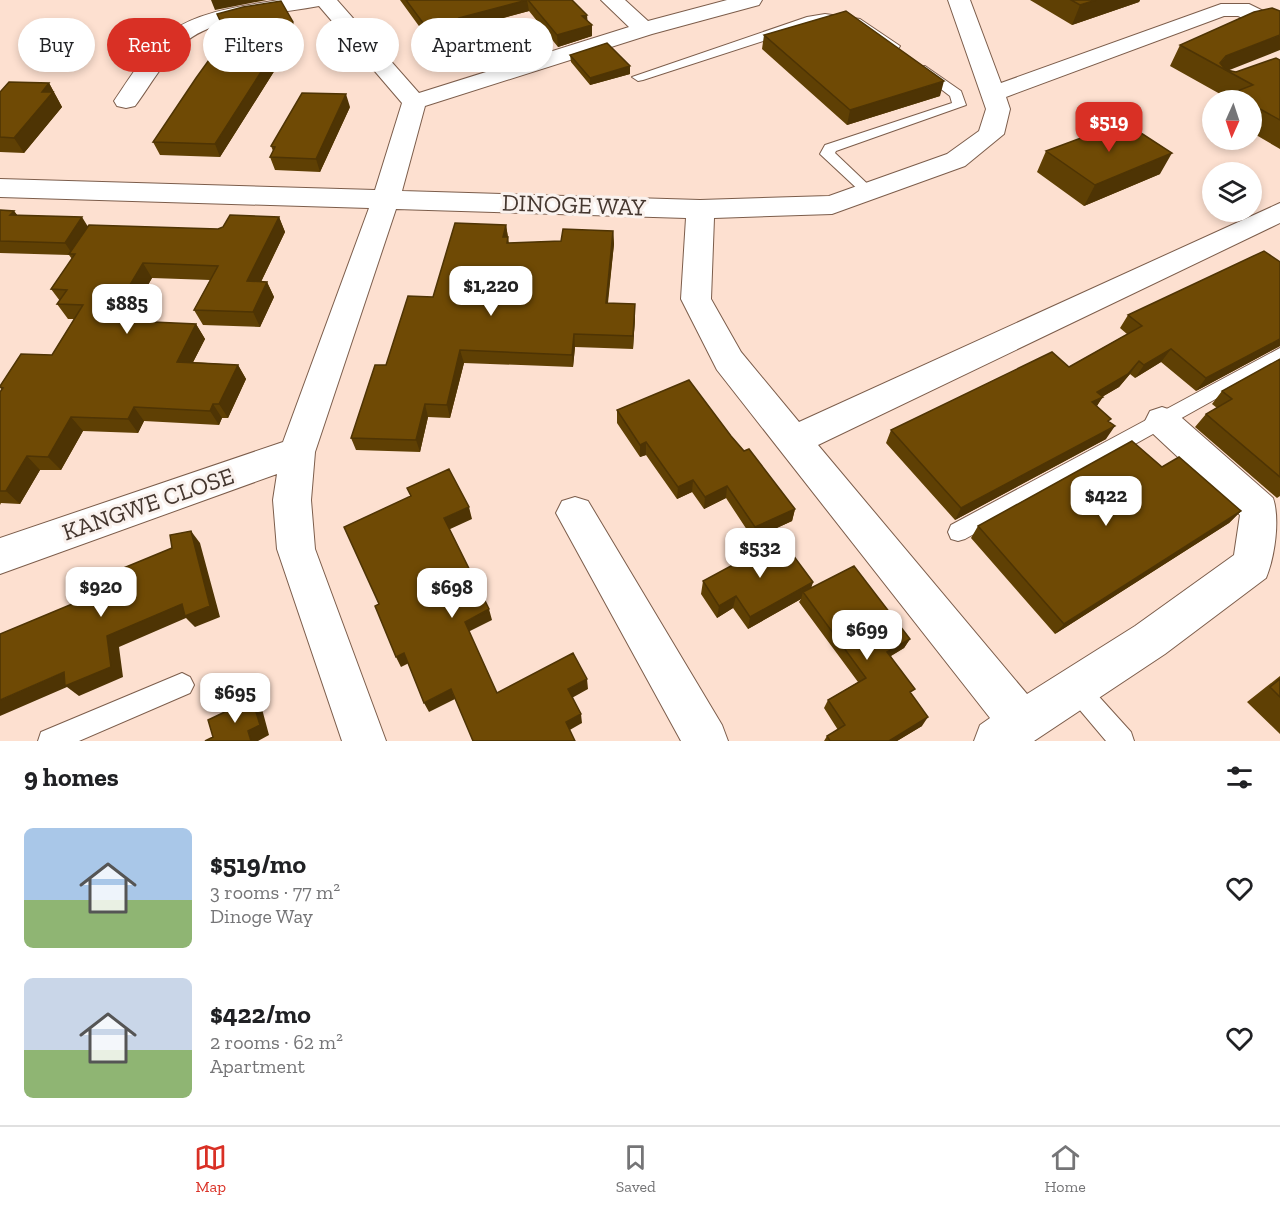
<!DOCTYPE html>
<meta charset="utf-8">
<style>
:root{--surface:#fff;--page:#f2f2f2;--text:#202124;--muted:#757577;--line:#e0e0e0;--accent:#d93025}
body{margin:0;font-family:"Zilla Slab",serif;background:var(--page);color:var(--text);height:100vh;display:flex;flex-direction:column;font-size:22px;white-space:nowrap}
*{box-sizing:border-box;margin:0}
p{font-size:20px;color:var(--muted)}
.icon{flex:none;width:33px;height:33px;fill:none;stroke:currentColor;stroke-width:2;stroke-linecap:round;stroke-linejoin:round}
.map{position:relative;height:741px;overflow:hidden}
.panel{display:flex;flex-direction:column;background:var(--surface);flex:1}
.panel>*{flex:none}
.hud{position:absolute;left:18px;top:18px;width:600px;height:54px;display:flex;gap:12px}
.needle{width:39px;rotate:183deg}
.fabs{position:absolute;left:1202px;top:90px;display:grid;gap:12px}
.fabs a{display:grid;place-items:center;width:60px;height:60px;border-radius:50%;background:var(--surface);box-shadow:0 3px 9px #0003;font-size:30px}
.price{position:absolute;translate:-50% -51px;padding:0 14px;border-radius:12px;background:#fff;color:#222;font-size:20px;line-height:39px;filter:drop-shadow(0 2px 3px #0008)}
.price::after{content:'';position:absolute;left:50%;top:36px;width:18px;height:14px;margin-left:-9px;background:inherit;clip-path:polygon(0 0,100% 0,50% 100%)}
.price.active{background:var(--accent);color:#fff}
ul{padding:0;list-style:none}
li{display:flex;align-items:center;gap:18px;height:150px;padding:0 24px}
li span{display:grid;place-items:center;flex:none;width:168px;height:120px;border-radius:9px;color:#555}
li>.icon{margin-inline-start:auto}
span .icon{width:72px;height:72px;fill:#fffc;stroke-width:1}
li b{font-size:26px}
h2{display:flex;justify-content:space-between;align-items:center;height:72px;padding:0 24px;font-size:26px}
.chip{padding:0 21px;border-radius:27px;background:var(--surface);box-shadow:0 3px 9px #0003;font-size:21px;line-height:54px}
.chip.active{background:var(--accent);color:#fff}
.menu{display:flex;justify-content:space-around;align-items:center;height:84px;border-top:2px solid var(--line);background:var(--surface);font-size:16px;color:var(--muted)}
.menu a{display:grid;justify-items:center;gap:3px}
.menu .active{color:var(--accent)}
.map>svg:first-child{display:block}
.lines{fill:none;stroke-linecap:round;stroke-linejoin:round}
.lane-casing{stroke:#7c5d4b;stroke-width:2}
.street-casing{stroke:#7c5d4b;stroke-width:2}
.lane{fill:#fff;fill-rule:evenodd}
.street{fill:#fff;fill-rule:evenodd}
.wall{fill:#5f4004}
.shaded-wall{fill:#4e3404}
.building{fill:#6f4a05;stroke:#4e3404;stroke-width:1.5}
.labels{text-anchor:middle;stroke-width:6;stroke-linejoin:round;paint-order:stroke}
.street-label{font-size:24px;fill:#45372f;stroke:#faf2ee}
</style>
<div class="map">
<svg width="1280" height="741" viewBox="0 0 1280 741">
<rect width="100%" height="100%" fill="#fde0d0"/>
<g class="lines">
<g class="lane-casing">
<path id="lane" d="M825,14L860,19L900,46L898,49H890L852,24L825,21L643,80L638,81L632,77L807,17Z
M925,66L961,91L966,105L836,151L835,153L876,192L874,195H864L820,154L825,145L952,103L950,96L920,73V67Z
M1280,348V363L965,539L958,541L951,539L948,532L951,525Z
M182,673L190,677L194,685L190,693L79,741H38L41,732Z
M1076,676L1084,680L1131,732L1134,741H1106L1068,696L1064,688L1068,680Z"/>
</g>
<g class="street-casing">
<path id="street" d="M279,0H337L419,93L629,27L601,0H625L648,21L727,0H762L759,5L652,34L425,106L402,191L700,200L829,196L947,154L979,131L986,109L948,0H970L1001,83L1221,4H1249L1280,19V34L1238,16H1224L1006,97L1010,109L1004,134L965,166L832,214L714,218L711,299L741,352L799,422L1280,203V223L818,445L1027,694L1135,626L1234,555L1240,515L1150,431L1145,421L1150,411L1162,407L1174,411L1273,498C1280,519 1275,556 1266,578L1165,654L1034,741H974L980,725L990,718L717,370L681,299L686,218L396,209L315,452L311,500L315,549L386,741H342L277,549L273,500L277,474L0,574V538L283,442L369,208L0,197V179L375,190L402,103L319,6C278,14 214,16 183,44C163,61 150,86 135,106L126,108L117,106L114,101C129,79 147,49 169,33C198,11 243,6 279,0Z
M575,497L588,501L722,725L728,741H681L556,513L562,501Z"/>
</g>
<use href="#lane" class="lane"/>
<use href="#street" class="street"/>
</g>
<path class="wall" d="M400,0H572L587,21L592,25V36L558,47L529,11L467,28L482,56L448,66Z
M1030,0H1140L1139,2L1072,25Z
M217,14L297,35L220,157L160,155L153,142L226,36Z
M764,35L940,96L847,125L762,49Z
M1180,45L1229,70L1236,72L1280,60V149L1251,132V100H1228L1229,99L1170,66Z
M570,55L630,66V74L590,85L571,62Z
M49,83L62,107L24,153L0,152V92Z
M350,107L320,172L275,170L270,157L273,151L271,146Z
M1046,151L1160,174L1084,206L1037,172Z
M0,210L14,211L18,216L88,226L218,229L279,217L285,232L261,282H267L274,297L260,327L203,325L194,310L210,280L152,278L127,321L196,324L205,339L193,362L238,365L246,379L228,418H222L219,425L144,421L138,433L83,431L61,470H40L20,504L1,503L0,505V392L1,390L0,386L52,355L74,319H68L57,304L60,301L51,289L72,259L69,255L0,253Z
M506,225L509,243L561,241L613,231L614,244L608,303L635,304V317L633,349L575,347L573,367L464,363L450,418L428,417L420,452L356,450L351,438L386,365L433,297Z
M1128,315L1280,346L1196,391L1161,362L1135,378L1130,374L1119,387L1102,397L1097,406L1109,422L1106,439L955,520L886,443L891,430L1069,367L1127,334L1120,328Z
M1280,359V496L1277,498L1195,427L1206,414L1217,408L1212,404L1222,391Z
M617,410L731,436L795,509L792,521L753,539L726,498L704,509L692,492L677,499L646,455L640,457L617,423Z
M1241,511L1229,523L1055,634L971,538L978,526Z
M703,581L813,582L811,588L910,639L904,648L891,656L911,695L922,726L897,741H824L827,736L838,730L824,708L828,700L858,682L799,602L801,599L748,629L733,608L717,618L701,594Z
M1280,676V734L1247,702Z"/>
<path class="shaded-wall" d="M211,0H267L215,10Z
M527,0L529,11L460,29L459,18Z
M1096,0H1140L1139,2L1072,25L1080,5Z
M587,15L588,26L592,25V36L558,47L557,35L582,16Z
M293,22L297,35L220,157L215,144Z
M1280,35V50L1227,71L1218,66L1226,56Z
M480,44L482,56L448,66L446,54Z
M630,66V74L590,85V78Z
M944,81L940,96L847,125L850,110Z
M49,83L62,107L24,153L14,138L42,92Z
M346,94L350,107L320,172L316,159Z
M1172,153L1160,174L1084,206L1095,185Z
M14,211L23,223L10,215Z
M82,217L90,230L73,255L65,243Z
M279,217L285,232L254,296L247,281Z
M506,225L508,238L503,237Z
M613,231L614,244L606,316V303Z
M143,263L152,278L119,335L109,320Z
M267,282L274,297L260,327L253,312Z
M635,304V317L633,349V336Z
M196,324L205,339L186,376L177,362Z
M574,334L575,347L573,367L572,355Z
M1280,339V346L1196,391L1206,378Z
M1171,349L1161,362L1135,378L1144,365Z
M460,350L464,363L450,418L447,405Z
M1139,361L1130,374L1119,387L1100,398L1103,397L1094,410L1084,415L1097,392Z
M238,365L246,379L228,418L219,404Z
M213,404L222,418L219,425L210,411Z
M425,404L428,417L420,452L416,440Z
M134,407L144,421L138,433L128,419Z
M71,417L83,431L61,470L48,457Z
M1115,426L1106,439L955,520L961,508Z
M646,442V455L640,457V445Z
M27,456L40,470L20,504L6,491Z
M693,480L692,492L677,499L678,487Z
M727,486L726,498L704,509L705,497Z
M469,507L472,519L448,530L444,518Z
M795,509L792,521L753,539L755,527Z
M1241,511L1229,523L1055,634L1064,624Z
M191,531L200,543L220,617L195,627L186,618L119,647L123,677L79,696L67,687L0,716V700L64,672L107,636Z
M813,582L809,594L803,592L801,599L748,629L750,617Z
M736,596L733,608L717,618L719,606Z
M489,609L492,620L468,632L465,622Z
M910,639L904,648L882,661L887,652Z
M404,653L409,663L401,667L396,657Z
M587,679L588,689L570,699L568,689Z
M451,689L455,699L429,712L424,703Z
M252,699L262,709L269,735L258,741H251L248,731Z
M581,714L582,723L568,731L566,722Z
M928,717L922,726L897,741H889Z"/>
<path class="building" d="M406,0H527L459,18L480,44L446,54Z
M528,0H572L587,15L582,16L592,25L557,35Z
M1071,0H1096L1080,5Z
M281,1L293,22L215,144L153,142L196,78L227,35L217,14L243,7Z
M1272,8L1280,11V35L1226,56L1220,63L1226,70L1236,72L1276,58L1280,60V120L1251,104V100H1246L1232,93L1253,85L1180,45L1254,12Z
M846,11L944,81L850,110L764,35Z
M607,43L630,66L590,78L570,55Z
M9,82L49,83L42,92H53L14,138L0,137V92Z
M302,93L346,94L316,159L270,157L275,147L271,146Z
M1124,122L1172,153L1095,185L1046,151Z
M0,210L14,211L10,215L82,217L65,243L0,241Z
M230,215L279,217L247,281L267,282L253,312L194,310L218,266L143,263L109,320L196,324L177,362L238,365L219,404H213L210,411L134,407L128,419L71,417L48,457L27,456L6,491H0V392L3,388L0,387V386L21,354L52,355L83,305L57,304L67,290L51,289L75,254H69L89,225L218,229L223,227Z
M455,223L506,225L503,237H508L507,243L561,241L563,229L613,231L606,303L635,304L633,336L574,334L572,355L460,350L447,405L425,404L416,440L351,438L375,365H386L408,296L433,297Z
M1264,251L1280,262V339L1206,378L1171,349L1144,365L1139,361L1128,374L1097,392L1103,397L1092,402L1111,419L1108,421L1115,426L961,508L891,430L1052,352L1069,367L1142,326L1128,315Z
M1280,359V477L1206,414L1232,399L1222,391Z
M689,380L731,436L744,451L749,449L795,509L755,527L727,486L705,497L693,480L678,487L646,442L640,445L617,410Z
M1132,441L1162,467L1179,457L1241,511L1064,624L978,526Z
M449,469L469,507L444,518L489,609L465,622L497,693L573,653L587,679L568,689L581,714L566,722L575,741H473L451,689L424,703L404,653L396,657L375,606L379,604L344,527L411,496L407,488Z
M191,531L210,606L185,616L182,604L107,636L111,667L65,686L64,672L0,700V634L77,602L75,588L172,548L170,535Z
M781,539L813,582L750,617L736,596L719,606L703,581Z
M854,566L910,639L887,652L915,689L910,692L928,717L889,741H830L827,736L845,725L828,700L866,678L803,592Z
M1280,679V697L1270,687Z
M252,699L260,725L248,731L251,741H205L213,737L208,720Z"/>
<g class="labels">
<g class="street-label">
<text transform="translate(574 205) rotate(2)" y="8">DINOGE WAY</text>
<text transform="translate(148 504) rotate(-19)" y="8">KANGWE CLOSE</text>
</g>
</g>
</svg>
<div class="fabs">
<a><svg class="needle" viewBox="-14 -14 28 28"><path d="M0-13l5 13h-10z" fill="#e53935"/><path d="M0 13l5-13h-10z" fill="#757577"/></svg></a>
<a><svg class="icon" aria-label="layers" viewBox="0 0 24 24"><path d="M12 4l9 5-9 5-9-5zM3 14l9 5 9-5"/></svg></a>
</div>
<b class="price active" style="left:1109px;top:153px">$519</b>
<b class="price" style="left:491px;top:317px">$1,220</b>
<b class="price" style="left:127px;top:335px">$885</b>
<b class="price" style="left:1106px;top:527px">$422</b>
<b class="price" style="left:760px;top:579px">$532</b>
<b class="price" style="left:101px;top:618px">$920</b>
<b class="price" style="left:452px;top:619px">$698</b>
<b class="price" style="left:867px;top:661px">$699</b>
<b class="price" style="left:235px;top:724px">$695</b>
<div class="hud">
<a class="chip">Buy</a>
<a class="chip active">Rent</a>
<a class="chip">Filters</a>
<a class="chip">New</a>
<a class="chip">Apartment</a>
</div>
</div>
<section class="panel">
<h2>9 homes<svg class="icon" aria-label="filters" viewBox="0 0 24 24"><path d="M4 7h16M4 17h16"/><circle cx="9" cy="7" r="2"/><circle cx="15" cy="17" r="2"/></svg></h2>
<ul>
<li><span style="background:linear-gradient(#a9c7e8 60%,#8fb573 0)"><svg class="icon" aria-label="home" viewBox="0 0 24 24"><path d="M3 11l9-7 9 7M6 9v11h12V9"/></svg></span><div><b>$519/mo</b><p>3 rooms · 77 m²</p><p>Dinoge Way</p></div><svg class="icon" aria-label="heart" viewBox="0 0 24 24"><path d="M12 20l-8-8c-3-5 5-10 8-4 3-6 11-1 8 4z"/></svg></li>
<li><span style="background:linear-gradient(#c9d6e8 60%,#8fb573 0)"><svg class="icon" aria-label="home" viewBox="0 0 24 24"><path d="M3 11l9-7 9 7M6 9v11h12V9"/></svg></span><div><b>$422/mo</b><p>2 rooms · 62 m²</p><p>Apartment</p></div><svg class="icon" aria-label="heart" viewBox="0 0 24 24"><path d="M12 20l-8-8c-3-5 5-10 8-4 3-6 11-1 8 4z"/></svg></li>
</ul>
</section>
<nav class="menu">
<a class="active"><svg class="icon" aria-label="map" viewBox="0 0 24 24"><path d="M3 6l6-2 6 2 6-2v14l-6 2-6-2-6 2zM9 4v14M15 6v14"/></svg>Map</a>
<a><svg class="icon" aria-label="saved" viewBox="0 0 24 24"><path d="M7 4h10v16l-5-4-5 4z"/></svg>Saved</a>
<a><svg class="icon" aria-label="home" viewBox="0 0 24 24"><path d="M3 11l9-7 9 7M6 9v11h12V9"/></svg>Home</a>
</nav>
